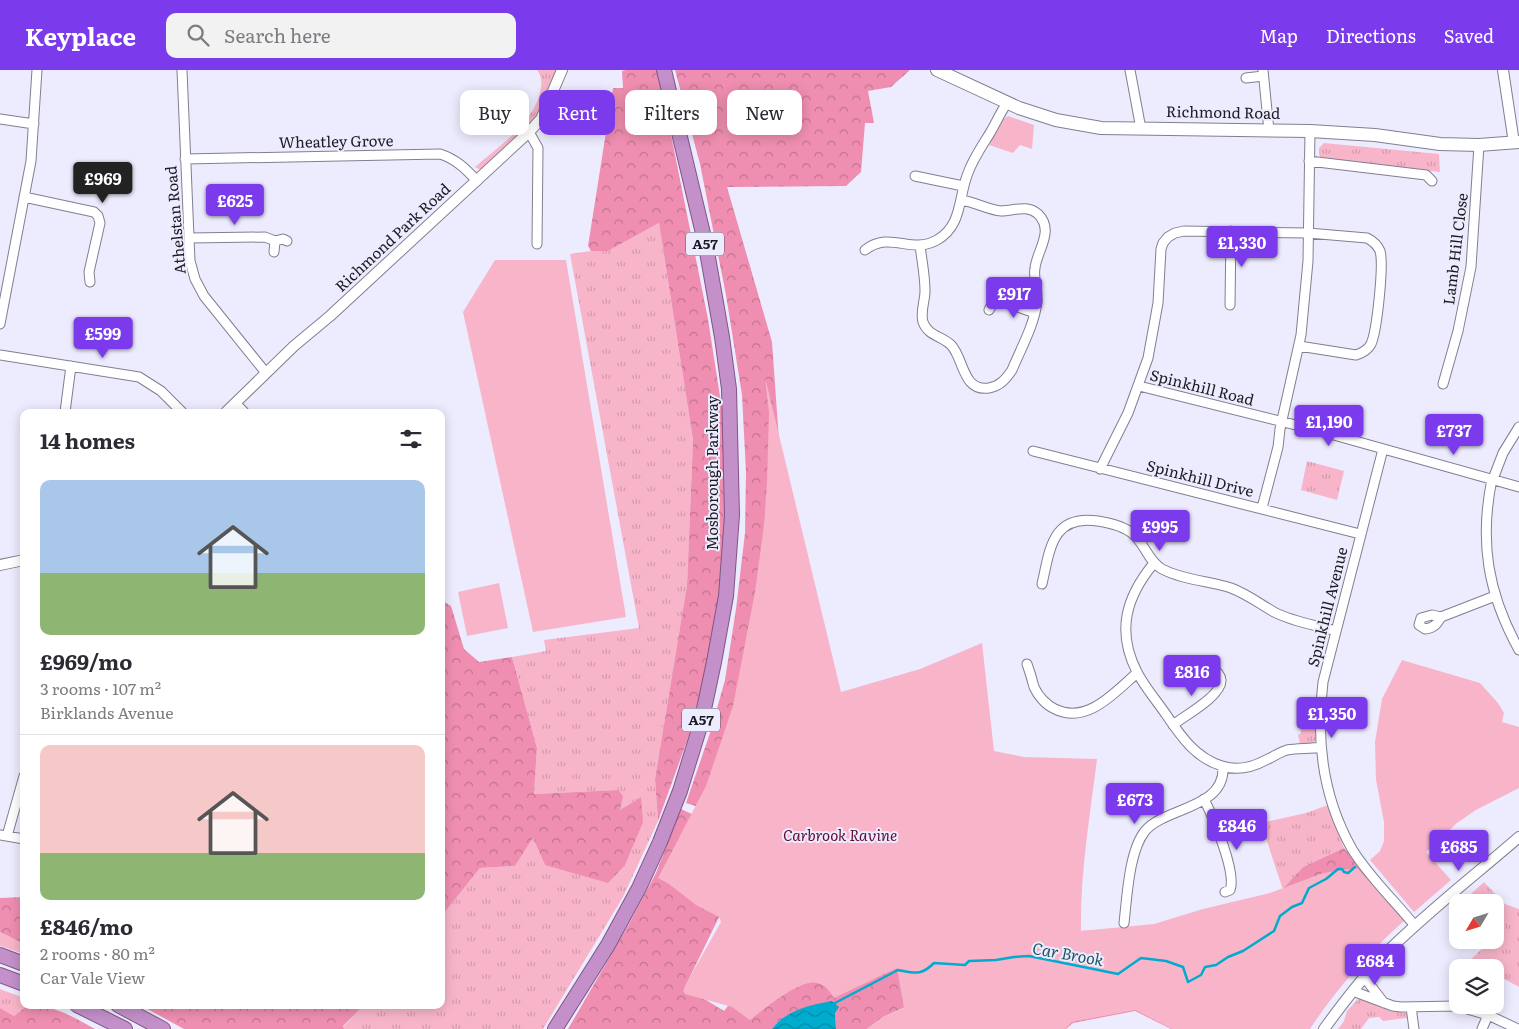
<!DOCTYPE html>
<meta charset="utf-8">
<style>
:root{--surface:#fff;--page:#f2f2f3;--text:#2b2b33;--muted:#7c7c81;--line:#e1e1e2;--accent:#7c3aed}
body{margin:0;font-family:Literata,serif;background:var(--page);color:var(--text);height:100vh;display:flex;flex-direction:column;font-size:19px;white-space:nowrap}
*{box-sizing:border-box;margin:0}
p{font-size:16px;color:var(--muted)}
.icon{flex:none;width:28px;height:28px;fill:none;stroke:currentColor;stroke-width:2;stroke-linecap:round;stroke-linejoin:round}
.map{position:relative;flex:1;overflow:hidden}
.panel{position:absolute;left:20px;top:339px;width:425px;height:600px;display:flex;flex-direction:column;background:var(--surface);border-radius:10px;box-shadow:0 2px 12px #0003}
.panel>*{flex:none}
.guide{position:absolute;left:460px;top:20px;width:475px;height:45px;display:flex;gap:10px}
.needle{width:32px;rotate:232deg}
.fabs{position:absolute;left:1449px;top:824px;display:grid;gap:10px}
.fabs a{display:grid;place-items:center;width:55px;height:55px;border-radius:10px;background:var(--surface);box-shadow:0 2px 12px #0003;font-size:25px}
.price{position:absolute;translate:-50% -42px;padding:0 11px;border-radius:5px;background:var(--accent);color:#fff;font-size:16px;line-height:32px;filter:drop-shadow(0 1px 2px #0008)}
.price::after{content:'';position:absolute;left:50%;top:30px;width:15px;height:11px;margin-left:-8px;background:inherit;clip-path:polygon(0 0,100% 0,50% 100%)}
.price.on{background:#222;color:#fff}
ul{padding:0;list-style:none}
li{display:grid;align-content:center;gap:10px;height:265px;padding:0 20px}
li+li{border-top:1px solid var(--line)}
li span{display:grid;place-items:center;height:155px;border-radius:10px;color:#555}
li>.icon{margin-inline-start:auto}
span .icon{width:90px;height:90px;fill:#fffc;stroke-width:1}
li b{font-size:21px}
h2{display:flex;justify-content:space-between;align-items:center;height:60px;padding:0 20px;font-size:21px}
.tag{padding:0 18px;border-radius:10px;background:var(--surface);box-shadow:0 2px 12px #0003;font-size:18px;line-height:45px}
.tag.on{background:var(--accent);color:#fff}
header{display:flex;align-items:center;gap:30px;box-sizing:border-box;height:70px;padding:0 25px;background:var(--accent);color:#fff}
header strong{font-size:24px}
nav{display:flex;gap:28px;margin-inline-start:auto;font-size:18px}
.search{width:350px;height:45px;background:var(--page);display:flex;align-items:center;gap:12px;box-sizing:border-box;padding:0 18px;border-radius:10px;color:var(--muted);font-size:19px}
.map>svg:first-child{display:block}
.grass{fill:url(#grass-tufts)}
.forest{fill:url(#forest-crowns)}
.park{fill:#f8b5ca}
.water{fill:url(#water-waves)}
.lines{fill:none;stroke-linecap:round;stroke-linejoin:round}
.stream{stroke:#00accd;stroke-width:2.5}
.minor-casing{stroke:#807f90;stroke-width:11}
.tertiary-casing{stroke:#807f90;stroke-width:12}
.secondary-casing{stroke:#807f90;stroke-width:14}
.trunk-casing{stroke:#7f5686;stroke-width:16}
.minor{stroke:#fff;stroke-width:9}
.tertiary{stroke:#fff;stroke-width:10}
.secondary{stroke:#fff;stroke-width:12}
.trunk{stroke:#c390ca;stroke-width:14}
.labels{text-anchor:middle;stroke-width:4;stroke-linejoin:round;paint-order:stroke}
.shield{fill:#edecff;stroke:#5b5a64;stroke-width:1}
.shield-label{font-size:14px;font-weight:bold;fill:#1c1b22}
.street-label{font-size:15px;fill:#1c1b22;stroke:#edecff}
.park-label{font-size:15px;font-style:italic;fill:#610934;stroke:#edecff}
.water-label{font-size:16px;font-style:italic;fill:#1d5463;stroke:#edecff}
</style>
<header>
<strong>Keyplace</strong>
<div class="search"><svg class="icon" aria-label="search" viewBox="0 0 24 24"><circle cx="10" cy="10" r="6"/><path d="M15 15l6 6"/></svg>Search here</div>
<nav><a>Map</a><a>Directions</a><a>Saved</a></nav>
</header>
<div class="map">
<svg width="1519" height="959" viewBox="0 0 1519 959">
<defs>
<pattern id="grass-tufts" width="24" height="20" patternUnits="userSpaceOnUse" patternTransform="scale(1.25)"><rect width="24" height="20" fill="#f8b5ca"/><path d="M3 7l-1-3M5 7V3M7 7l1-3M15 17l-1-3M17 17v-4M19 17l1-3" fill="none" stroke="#d49bad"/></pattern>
<pattern id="forest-crowns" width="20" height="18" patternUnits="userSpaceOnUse" patternTransform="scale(1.25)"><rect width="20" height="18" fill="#ef8eb0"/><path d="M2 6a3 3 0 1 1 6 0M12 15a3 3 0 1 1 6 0" fill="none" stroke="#c1738f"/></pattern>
<pattern id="water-waves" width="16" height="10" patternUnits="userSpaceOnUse" patternTransform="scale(1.25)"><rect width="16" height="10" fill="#00accd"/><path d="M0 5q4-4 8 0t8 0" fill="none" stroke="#028ba6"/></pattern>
</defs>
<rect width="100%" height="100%" fill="#edecff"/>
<path class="grass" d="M537,0H557L538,47L481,100L475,97C500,75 535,53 541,18C542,11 541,5 537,0Z
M1324,73L1439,84L1440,102L1339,92L1321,89L1319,84V78Z
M659,153L693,370L687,515L655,709L658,751L623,827L543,959H344L343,957L364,935H441V847L480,798L515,796L533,768L545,795L641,727L620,740L618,720L534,724L537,678L512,587L546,581L544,570L639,558L570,184L591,181H608Z
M1307,391L1344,401L1337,430L1301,420Z
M1300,654L1318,657L1316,670L1311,674H1300L1298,665L1301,663Z
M1328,735L1334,753L1344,778L1303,797L1283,820L1261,753L1306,743Z
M1484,812L1505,834L1519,839V917L1495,904V898L1483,897L1470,890L1482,879L1478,873L1481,870H1495V832H1466L1464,830Z
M0,862L24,874V884L0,876Z
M0,919L24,928V935H28L14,946L0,938Z
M1368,927L1390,941L1407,943V948L1383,951L1379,947L1369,948L1361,959H1338L1344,951L1347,941L1359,928Z"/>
<path class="forest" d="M626,0H658L708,249L724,352L725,436L720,521L708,589L691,660L658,751L655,709L687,515L693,370L659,153L608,181H591L588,176L613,18H623L622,1Z
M675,0H910L891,17L868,21L874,53H865L861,102L846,116L727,117L772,272L782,413L776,485L705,739L686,733L710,663L725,610L736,539L745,463L746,402L742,325L726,225L700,94Z
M441,530L451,536L464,579L479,592L512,587L537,678L534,724L618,720L623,726L620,740L641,727L643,752L625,795L608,813L545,795L533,768L515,796L480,798L441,847Z
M681,739L698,747L719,847L685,917L724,941L757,899L818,900L1080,861L1144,858L1282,820L1303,797L1344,778L1376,817L1381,836L1188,959H1171L1135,941L1073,953L1066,959H1046L939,922L883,947L867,959H836L835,943L779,951L772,959H568L629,854L656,803Z
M24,827V874L0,862V828Z
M28,935C54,935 73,947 95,959H0V938L14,946Z
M140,935H364L343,956L344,959H184Z"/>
<path class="park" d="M1008,46L1034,55L1032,79L1020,75L1013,83L989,75L1002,50Z
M495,190H566L626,547L533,562L463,242Z
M765,307L841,622L920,599L982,573L994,681L1024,687L1097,689C1090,746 1080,804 1081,861L1154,854L1203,839L1270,823L1323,803L1357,798L1405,850C1369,882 1336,919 1310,959H1172L1135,940L1072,952L1065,959H867L883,947L904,938L897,898L834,928C830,922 826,915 817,913C801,908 763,940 750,950L732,937L685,924L683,921L687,912L721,852L719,847L696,835L669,814L658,808L706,716L733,636L755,522L764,455L767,413L769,343Z
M499,513L508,558L467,566L458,522Z
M1402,590L1480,613L1498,633L1504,643L1502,652L1519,657V718L1476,740L1457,753L1426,782L1451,810L1414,842L1370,790L1380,781L1384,771V752L1376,710L1375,672L1382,629Z"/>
<path class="water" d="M832,931L839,937L835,943L836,959H772C786,940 810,935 832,931Z"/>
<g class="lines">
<path class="stream" d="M833,934L898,900C915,903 921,906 934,893L965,895L969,891L996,890L1014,887L1029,886L1118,904L1141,888L1166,891L1183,897L1188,912L1201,905L1205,897L1216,895L1228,887L1243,881L1274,861L1280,846L1292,837L1302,833L1309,818L1326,809L1338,799H1342L1344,802L1348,803L1355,797"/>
<g class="minor-casing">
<path id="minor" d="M182,0L190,191L195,209L204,226L266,303
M1130,0L1141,59
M1263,0L1269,61
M1246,8L1263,6
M0,49L34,54
M529,62L538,78L537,174
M185,89L440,84C456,89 466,99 477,111
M1309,91L1426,105L1432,111
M915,106L963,116
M24,127L94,142L98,146L100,153L89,202L90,212
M189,168L265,167L275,171
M920,176C922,191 925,206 925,221C925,231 920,242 923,252C928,266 942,266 951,275C964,288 962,322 989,318C1000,316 1006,309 1012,300C1021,278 1034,256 1037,232C1038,220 1033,209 1035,198C1037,180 1055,161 1038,144C1027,134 1014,141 1001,141C989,140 975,132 961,130
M865,180C891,160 910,185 937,170C963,155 958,127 968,103C973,89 982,76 990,63C996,53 1000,43 1007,33
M274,182L275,171L283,169L287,171
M1230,235L1231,161
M989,240L995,229L1035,243
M0,254L31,91L37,0
M0,285L139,307L161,321L182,342
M1443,314L1458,261L1471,197L1479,75
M1139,316L1316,360L1519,417
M236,334L244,342
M65,342L71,296
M1383,379L1323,612C1316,669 1323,728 1352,779C1369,807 1395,831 1415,856
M1033,381L1360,464
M1100,399L1128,343L1148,288L1158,233L1161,179L1163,173L1168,167L1175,163L1184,161L1308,163L1367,168C1373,171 1377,174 1380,181C1384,194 1377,261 1371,274C1368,280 1362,283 1356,285L1299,276
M1492,409C1479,472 1488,524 1519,580
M1493,409L1503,383L1519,357
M1262,438L1278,377L1280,359L1301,265L1308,191L1310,61
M1154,493C1126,527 1116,561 1137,602C1144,616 1156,630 1165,643C1180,665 1195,688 1222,696C1237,701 1253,697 1266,690C1273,687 1280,682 1287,680C1298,678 1310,679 1321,677
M1042,514C1050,479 1052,444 1098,451C1110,453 1124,456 1133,464C1145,474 1148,491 1162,499C1183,510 1209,511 1231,518C1247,524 1260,534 1274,542C1293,552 1316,555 1336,561
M1441,547L1432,545L1421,548L1419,555L1425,559C1434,558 1437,554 1441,547L1495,526
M1027,594C1030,602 1032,609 1034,617C1038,626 1046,635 1055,639C1087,655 1115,622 1137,603
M1173,655C1184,646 1222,626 1221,610C1221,604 1214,599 1209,596
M1204,729C1213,747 1237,803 1230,820L1225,822
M0,765L24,769
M7,766L24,706
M1124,853C1127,827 1129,781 1145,761C1165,737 1225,739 1223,697
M1364,907L1384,933
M1354,919L1358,923L1393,936L1401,937L1457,936L1488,945L1518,959
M1411,937L1414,959
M1482,959L1488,945"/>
</g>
<g class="tertiary-casing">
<path id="tertiary" d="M1503,0L1514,73
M226,342L294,276L330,246L529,62L541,49L562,0
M0,495L24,490
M1324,959C1343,933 1362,908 1384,885C1426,843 1474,806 1519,767"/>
</g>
<g class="secondary-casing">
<path id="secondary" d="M937,0L1019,38L1056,50L1101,58L1310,61L1375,65L1440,74L1479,75L1519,72"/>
</g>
<g class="trunk-casing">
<path id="trunk" d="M0,885L24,894
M0,905L24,914
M77,935L125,959
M118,935L163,959
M555,959L608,875L639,818L660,772L680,721L701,653L714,592L726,526L732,445L729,319L722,267L706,176L664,0"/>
</g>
<use href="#minor" class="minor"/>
<use href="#tertiary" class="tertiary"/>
<use href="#secondary" class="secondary"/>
<use href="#trunk" class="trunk"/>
</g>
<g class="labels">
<g class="shield">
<rect x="686" y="162.5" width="38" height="23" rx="4"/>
<rect x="682" y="638.5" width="38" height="23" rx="4"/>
</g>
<g class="shield-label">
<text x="705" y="179">A57</text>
<text x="701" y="655">A57</text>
</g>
<g class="street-label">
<text transform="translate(1223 43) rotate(1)" y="5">Richmond Road</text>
<text transform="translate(336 72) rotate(-1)" y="5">Wheatley Grove</text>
<text transform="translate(176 150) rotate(-95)" y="5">Athelstan Road</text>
<text transform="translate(393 168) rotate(-43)" y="5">Richmond Park Road</text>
<text transform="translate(1456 179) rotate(-83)" y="5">Lamb Hill Close</text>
<text transform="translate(1202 318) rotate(14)" y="5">Spinkhill Road</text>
<text transform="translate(713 403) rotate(-90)" y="5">Mosborough Parkway</text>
<text transform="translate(1200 409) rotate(14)" y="5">Spinkhill Drive</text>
<text transform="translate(1328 537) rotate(-76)" y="5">Spinkhill Avenue</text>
</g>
<g class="park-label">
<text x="840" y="771">Carbrook Ravine</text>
</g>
<g class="water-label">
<text transform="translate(1068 884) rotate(10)" y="6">Car Brook</text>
</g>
</g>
</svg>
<div class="fabs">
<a><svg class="needle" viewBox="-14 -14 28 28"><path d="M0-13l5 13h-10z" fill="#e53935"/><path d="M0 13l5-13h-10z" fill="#7c7c81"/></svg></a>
<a><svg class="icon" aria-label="layers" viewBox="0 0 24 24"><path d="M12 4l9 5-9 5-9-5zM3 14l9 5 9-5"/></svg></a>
</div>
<b class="price on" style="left:103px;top:134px">£969</b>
<b class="price" style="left:235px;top:156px">£625</b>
<b class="price" style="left:1242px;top:198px">£1,330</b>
<b class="price" style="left:1014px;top:249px">£917</b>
<b class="price" style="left:103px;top:289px">£599</b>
<b class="price" style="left:1329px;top:377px">£1,190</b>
<b class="price" style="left:1454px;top:386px">£737</b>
<b class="price" style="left:1160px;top:482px">£995</b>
<b class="price" style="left:1192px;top:627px">£816</b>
<b class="price" style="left:1332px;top:669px">£1,350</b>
<b class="price" style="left:1135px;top:755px">£673</b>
<b class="price" style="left:1237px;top:781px">£846</b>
<b class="price" style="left:1459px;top:802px">£685</b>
<b class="price" style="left:1375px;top:916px">£684</b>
<div class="guide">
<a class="tag">Buy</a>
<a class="tag on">Rent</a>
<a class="tag">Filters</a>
<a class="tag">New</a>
</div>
<section class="panel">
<h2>14 homes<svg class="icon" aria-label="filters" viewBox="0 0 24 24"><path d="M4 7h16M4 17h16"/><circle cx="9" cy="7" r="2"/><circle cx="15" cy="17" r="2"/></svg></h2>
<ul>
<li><span style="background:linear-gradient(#a9c7e8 60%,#8fb573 0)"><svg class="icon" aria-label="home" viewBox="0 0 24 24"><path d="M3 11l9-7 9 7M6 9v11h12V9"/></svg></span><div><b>£969/mo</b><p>3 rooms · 107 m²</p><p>Birklands Avenue</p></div></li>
<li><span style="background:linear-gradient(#f6c9c9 70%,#8fb573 0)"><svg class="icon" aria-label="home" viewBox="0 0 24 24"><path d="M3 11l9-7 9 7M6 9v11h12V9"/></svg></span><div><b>£846/mo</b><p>2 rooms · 80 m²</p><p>Car Vale View</p></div></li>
</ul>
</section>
</div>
